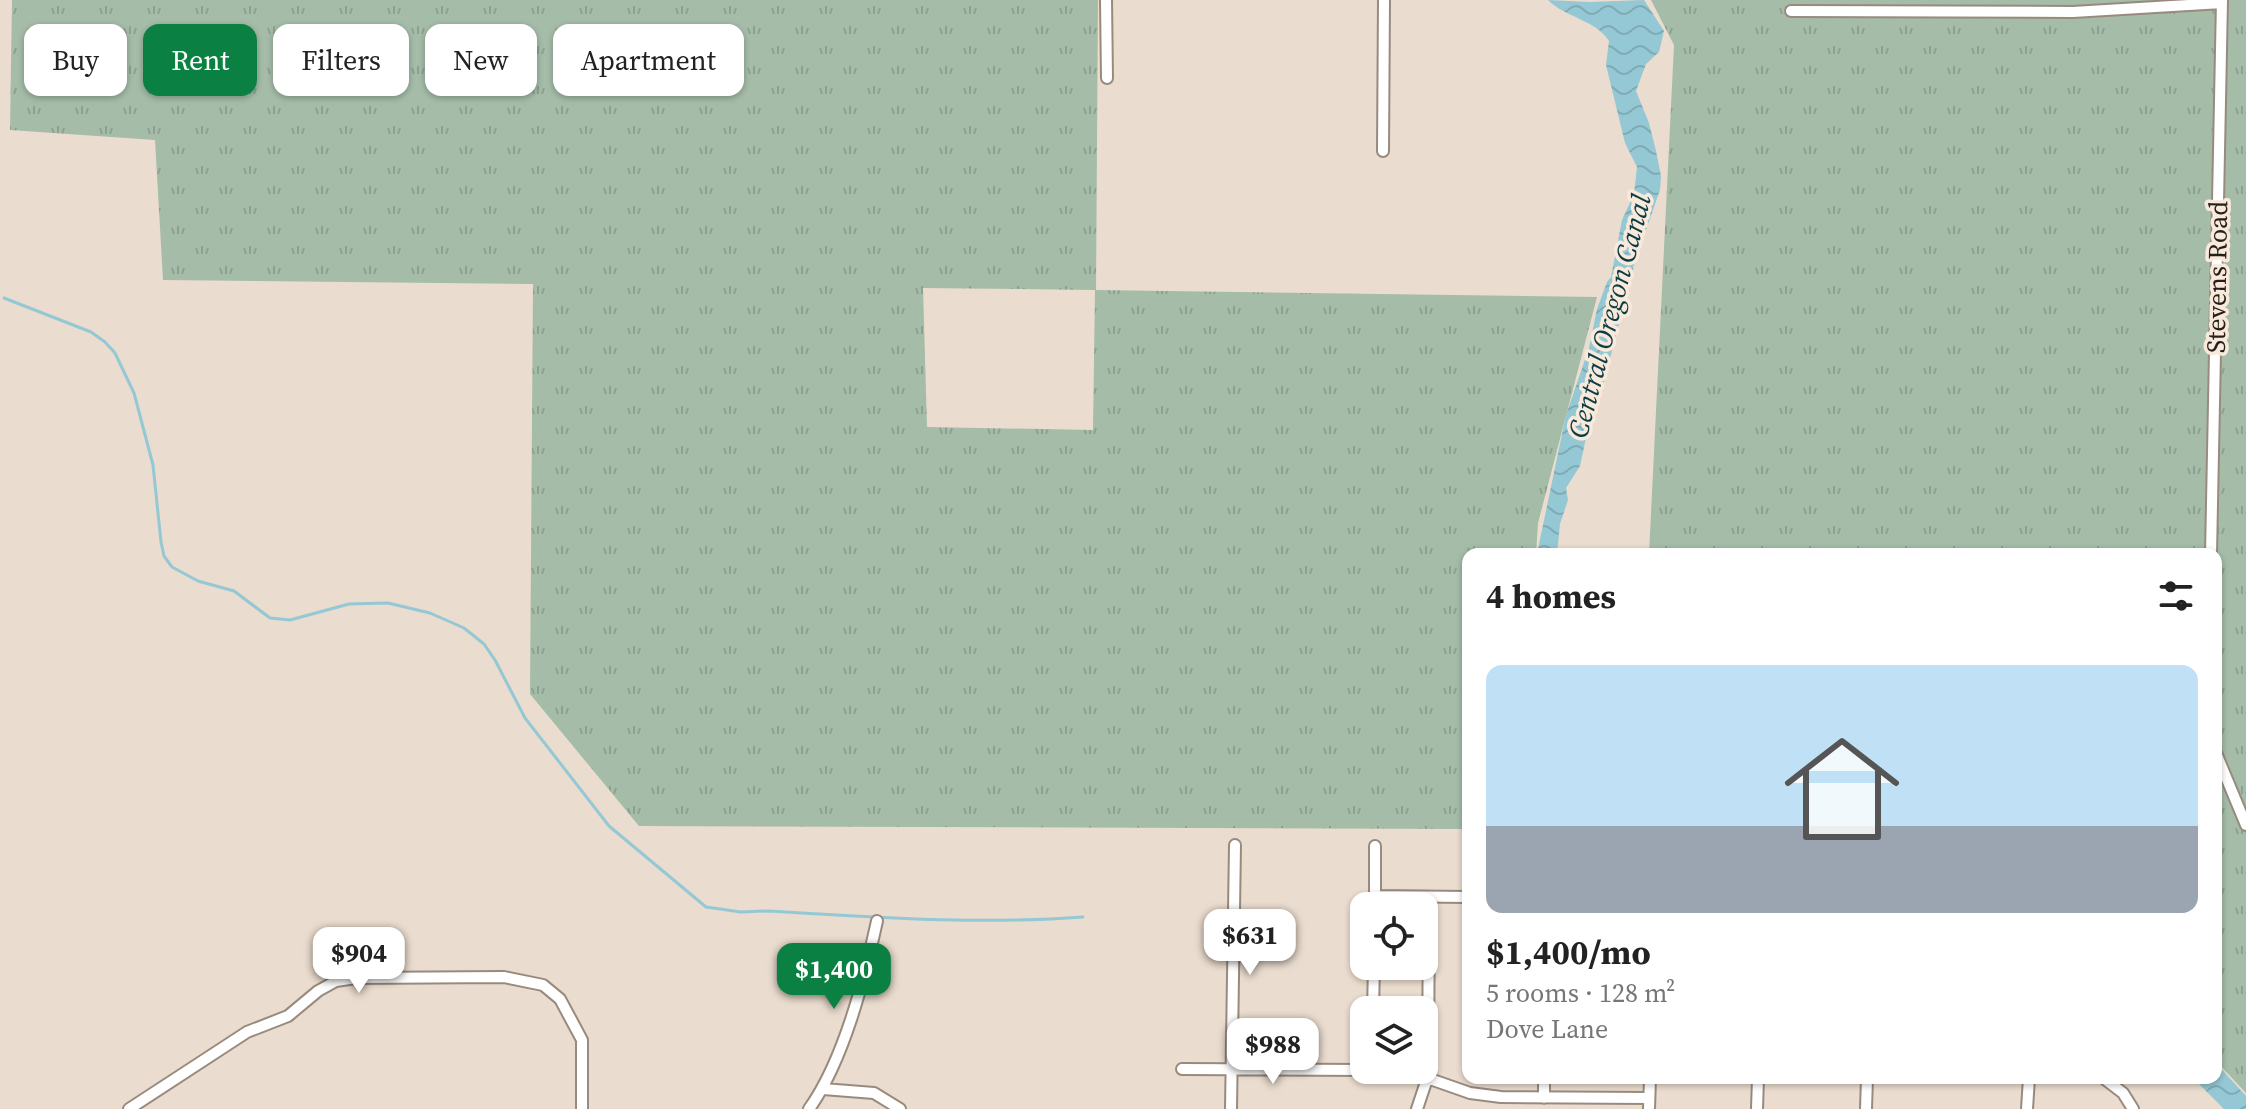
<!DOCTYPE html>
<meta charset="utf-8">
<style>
:root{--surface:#fff;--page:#f2f2f2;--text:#222;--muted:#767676;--line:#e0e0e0;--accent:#0b8043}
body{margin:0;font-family:"Source Serif 4",serif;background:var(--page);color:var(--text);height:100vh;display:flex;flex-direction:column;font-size:30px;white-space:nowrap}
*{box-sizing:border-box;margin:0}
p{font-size:26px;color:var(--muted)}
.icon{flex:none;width:44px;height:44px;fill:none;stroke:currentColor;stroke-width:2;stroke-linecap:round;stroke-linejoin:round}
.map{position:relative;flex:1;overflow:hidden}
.details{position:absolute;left:1462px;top:548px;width:760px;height:536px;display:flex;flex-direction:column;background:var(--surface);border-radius:16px;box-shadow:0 2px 6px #0004}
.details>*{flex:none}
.banner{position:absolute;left:24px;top:24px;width:760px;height:72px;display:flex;gap:16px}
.tools{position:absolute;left:1350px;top:892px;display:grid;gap:16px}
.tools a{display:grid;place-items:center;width:88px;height:88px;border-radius:16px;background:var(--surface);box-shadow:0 2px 6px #0004;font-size:40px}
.price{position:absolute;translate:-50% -68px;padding:0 18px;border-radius:16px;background:#fff;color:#222;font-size:26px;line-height:52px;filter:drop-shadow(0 2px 4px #0008)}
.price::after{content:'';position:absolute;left:50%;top:48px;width:24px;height:18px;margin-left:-12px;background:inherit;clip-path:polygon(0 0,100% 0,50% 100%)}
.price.selected{background:var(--accent);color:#fff}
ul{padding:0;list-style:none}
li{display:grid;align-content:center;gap:16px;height:424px;padding:0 24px}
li+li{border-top:2px solid var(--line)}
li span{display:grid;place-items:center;height:248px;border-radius:16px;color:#555}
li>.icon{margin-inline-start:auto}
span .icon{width:144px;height:144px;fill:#fffc;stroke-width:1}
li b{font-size:34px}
h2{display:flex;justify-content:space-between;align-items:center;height:96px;padding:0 24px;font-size:34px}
.pill{padding:0 28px;border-radius:16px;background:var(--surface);box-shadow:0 2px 6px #0004;font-size:28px;line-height:72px}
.pill.selected{background:var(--accent);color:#fff}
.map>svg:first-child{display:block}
.grass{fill:url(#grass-tufts);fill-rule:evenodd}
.water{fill:url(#water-waves)}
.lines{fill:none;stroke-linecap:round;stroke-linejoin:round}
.stream{stroke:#94c8d4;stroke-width:3}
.minor-casing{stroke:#988b7e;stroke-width:14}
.minor{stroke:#fff;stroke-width:10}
.labels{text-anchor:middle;stroke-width:7;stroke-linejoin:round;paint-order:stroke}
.street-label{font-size:26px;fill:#241f1a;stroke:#f8e9db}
.water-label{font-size:28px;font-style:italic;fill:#0c3d46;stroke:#f8e9db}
</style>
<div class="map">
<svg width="2246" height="1109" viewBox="0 0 2246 1109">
<defs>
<pattern id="grass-tufts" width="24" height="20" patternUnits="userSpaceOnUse" patternTransform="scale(2)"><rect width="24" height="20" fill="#a4bca8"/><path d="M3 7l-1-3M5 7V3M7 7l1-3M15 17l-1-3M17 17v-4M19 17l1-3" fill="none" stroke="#8da190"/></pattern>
<pattern id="water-waves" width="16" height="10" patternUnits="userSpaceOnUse" patternTransform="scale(2)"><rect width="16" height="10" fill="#94c8d4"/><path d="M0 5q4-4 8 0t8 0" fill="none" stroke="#7fabb5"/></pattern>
</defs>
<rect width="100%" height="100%" fill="#eadcce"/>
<path class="grass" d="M12,0H1098L1096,290L1597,297L1538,523L1536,554H1468V829L639,826L530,694L533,284L163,280L155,140L10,130ZM923,288L1095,290L1093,430L927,427Z
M1651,0H2246V1093L2216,1061V554H1649L1674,45Z"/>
<path class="water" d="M1548,0L1590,2L1644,0L1664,31L1659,52L1646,64L1636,91L1649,123L1656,151L1661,176L1660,190L1635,261L1604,382L1594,408L1595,414L1590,419L1580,466L1566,488L1568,500L1560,524L1557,554H1539L1538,549L1566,415L1589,348L1597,309L1607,282L1611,277L1622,220L1634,194L1637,167L1625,143L1606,65L1609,41C1596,20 1566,18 1548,0Z
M2216,1063L2246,1096V1109H2224L2193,1078H2216Z"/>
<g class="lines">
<path class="stream" d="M4,298L91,332L105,342L115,353L134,393L153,465L161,542L164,556L172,567L198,581L234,591L270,618L290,620L349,604L388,603L430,613L464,628L484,644L495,660L525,718L609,826L706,907L741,912L767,911C872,917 978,925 1083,917"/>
<g class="minor-casing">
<path id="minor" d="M1106,0L1107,78
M1791,11L2073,12L2222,3
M1383,151L1384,0
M2211,554L2222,0
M2216,753L2246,825
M1375,896L1468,897
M1375,906V846
M1373,1010L1374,966
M1182,1069L1364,1070
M1385,1070L1410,1072L1470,1093L1501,1097L1649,1098
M2106,1080L2123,1093L2133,1109
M823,1089L874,1093L900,1109
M1544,1098V1078
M129,1109L247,1032L288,1016L318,991L336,981L356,978L504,977L543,985L560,999L582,1040V1109
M809,1109C844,1060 864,980 877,921
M1231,1109L1235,845
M1417,1109L1428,1076L1429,897
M1649,1109L1650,1078
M1757,1109L1758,1078
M1866,1109L1867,1078
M2027,1109L2029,1078"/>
</g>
<use href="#minor" class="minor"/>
</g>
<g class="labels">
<g class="street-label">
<text transform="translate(2217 277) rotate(-89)" y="9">Stevens Road</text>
</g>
<g class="water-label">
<text transform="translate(1609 316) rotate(-75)" y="10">Central Oregon Canal</text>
</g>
</g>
</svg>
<div class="tools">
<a><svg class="icon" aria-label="locate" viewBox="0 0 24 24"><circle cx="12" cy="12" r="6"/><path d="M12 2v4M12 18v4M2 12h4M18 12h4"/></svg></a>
<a><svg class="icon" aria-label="layers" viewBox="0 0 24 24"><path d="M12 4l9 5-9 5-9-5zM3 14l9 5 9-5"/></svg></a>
</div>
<b class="price" style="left:1250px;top:977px">$631</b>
<b class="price" style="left:359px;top:995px">$904</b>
<b class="price selected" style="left:834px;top:1011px">$1,400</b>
<b class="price" style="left:1273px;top:1086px">$988</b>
<div class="banner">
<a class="pill">Buy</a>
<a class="pill selected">Rent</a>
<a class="pill">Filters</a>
<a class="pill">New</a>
<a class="pill">Apartment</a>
</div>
<section class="details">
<h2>4 homes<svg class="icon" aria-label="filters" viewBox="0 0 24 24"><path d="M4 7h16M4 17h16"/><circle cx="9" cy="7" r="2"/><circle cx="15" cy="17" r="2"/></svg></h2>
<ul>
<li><span style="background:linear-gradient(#bfe0f5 65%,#9aa5b1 0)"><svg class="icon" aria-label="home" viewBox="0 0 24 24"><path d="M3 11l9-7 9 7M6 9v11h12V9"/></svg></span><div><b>$1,400/mo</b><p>5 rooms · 128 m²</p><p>Dove Lane</p></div></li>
</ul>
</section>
</div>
